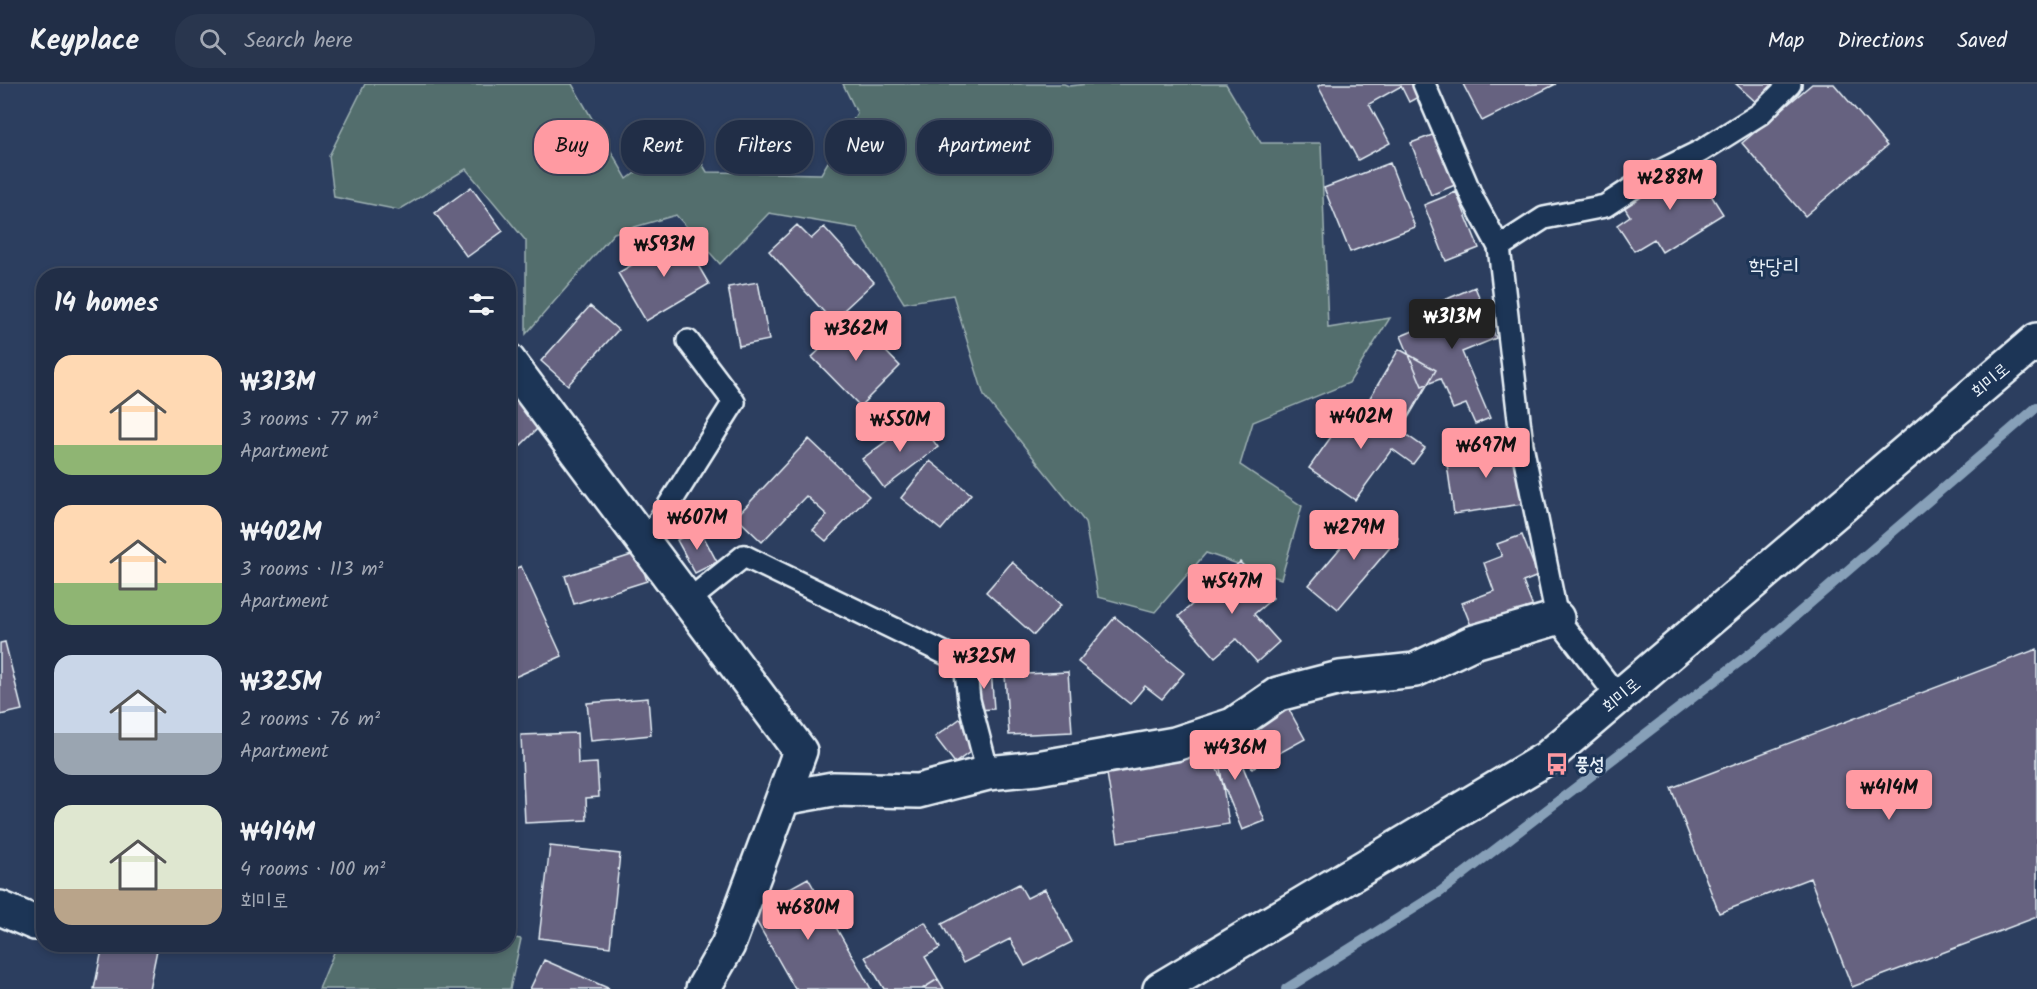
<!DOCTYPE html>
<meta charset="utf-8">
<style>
:root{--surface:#212e47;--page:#29364e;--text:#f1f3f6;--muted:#a2a8b4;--line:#3e4a60;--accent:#ff9aa2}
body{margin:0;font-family:Kalam,"Poor Story",sans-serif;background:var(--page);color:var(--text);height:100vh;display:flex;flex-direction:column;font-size:22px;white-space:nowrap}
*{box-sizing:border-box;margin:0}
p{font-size:20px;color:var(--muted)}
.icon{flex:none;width:33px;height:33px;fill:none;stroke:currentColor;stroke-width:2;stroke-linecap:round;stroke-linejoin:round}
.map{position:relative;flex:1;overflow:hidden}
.panel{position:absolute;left:36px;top:184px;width:480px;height:684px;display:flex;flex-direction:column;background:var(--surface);border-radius:24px;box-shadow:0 3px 9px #0003,0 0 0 2px var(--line)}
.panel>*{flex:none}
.banner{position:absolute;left:534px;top:36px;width:570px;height:54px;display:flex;gap:12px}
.price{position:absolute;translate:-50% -51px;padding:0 14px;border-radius:6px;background:var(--accent);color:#111;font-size:20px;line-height:39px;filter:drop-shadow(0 2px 3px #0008)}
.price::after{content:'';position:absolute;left:50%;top:36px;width:18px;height:14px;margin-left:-9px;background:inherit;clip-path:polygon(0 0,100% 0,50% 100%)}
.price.current{background:#222;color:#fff}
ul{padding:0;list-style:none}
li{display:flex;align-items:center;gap:18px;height:150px;padding:0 18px}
li span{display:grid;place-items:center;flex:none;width:168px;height:120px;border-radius:18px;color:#555}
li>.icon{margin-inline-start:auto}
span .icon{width:72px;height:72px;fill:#fffc;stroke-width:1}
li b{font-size:26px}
h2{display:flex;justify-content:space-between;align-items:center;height:72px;padding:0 18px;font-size:26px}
.chip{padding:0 21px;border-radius:24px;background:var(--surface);box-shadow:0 3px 9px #0003,0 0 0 2px var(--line);font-size:21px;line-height:54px}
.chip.current{background:var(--accent);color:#111}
header{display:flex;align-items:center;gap:36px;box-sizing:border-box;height:84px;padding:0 30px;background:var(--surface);border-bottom:2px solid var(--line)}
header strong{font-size:28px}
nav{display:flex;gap:33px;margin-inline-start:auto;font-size:21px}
.search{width:420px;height:54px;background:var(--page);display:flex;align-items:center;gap:15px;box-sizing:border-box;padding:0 21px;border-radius:24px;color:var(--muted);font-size:22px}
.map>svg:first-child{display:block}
.green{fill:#526e6d;stroke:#9db0b2;stroke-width:1.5}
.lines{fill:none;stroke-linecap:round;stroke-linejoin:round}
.stream{stroke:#87a0b8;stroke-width:10}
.building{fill:#666280;stroke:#e8f1f8;stroke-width:1.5}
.service-casing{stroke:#e8f1f8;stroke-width:26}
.minor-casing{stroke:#e8f1f8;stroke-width:38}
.tertiary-casing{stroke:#e8f1f8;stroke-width:38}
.service{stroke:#1d3557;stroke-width:21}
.minor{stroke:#1d3557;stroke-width:33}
.tertiary{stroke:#1d3557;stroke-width:33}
.labels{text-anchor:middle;stroke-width:6;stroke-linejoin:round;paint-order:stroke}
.street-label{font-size:18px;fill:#e8f1f8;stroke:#1d3557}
.poi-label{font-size:18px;font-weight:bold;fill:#e8f1f8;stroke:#1d3557;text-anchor:start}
.quarter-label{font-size:21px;fill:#e8f1f8;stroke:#1d3557}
</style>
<header>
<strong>Keyplace</strong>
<div class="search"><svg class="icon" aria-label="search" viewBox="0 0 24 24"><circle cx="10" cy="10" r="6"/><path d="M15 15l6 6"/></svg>Search here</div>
<nav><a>Map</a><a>Directions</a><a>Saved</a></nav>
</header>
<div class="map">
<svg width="2037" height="905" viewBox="0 0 2037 905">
<rect width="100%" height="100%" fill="#2c3e5f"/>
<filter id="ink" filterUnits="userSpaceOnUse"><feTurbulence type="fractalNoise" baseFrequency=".0167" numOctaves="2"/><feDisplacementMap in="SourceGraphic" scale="12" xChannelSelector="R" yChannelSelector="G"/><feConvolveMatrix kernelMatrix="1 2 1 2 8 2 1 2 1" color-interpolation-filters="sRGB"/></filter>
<g filter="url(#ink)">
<path class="green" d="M365,0H572L627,95L658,72L678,39L707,88L821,90L857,29L843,0H1064L1069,2L1088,0H1226L1261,59H1321L1328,244L1390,234L1349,299L1253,338L1240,381L1302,422L1281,495L1206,469L1155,528L1098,513L1085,438L984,312L953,211L904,219L857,144L769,129L720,180L676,131L614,149L526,250V157L466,85L399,126L334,113L329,72Z
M509,853L521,855L510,905H319L337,861H508Z"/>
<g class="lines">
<path class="stream" d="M1286,905L1440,808L1765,558L2037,323"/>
</g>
<path class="building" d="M1323,0H1414L1420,12L1409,18L1401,2L1369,20L1390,59L1358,76L1318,2Z
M1463,0H1556L1482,37Z
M1736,0H1772L1774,2L1758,20Z
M1812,0H1834L1887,62L1805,132L1742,59Z
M1435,50L1455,101L1431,111L1411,59Z
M1690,78L1723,130L1662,168L1654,155L1634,167L1617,141L1630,132L1623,121Z
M1390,79L1415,143L1350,168L1324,104Z
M471,103L503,147L467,173L435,129Z
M1456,108L1479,164L1446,177L1424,121Z
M797,141L811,155L824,143L874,198L832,237L769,167Z
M681,152L709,200L646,237L618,189Z
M758,198L769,256L739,262L728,203Z
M1475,203L1496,254L1462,268L1490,334L1475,340L1466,320L1453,325L1440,295L1422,302L1401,252L1440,236L1433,221Z
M590,222L618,246L568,301L541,277Z
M853,234L900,282L860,322L812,273Z
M1399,265L1436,286L1405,339L1368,317Z
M508,306L524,322L537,345L508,374Z
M1357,316L1425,364L1413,380L1392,365L1355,416L1309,384Z
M917,335L938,363L884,404L862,375Z
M1513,354L1522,420L1454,430L1447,380L1478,375L1476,360Z
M809,355L869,412L826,457L813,446L827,431L806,412L762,458L736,433Z
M930,377L971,410L941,446L901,414Z
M1369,430L1398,454L1338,525L1309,501Z
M699,444L717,478L695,489L677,456Z
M1522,451L1538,492L1523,498L1534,526L1474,549L1462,519L1494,507L1484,479L1502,472L1497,460Z
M638,469L647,497L574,520L565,492Z
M1012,478L1061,521L1034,551L986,508Z
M1240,478L1273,514L1254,530L1279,558L1257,578L1236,555L1215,573L1179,532Z
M521,482L562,572L508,596V488Z
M1115,533L1184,589L1162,615L1145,602L1130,620L1078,578Z
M5,558L22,626L0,631V559Z
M2037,565V833L1852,903L1810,794L1719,829L1671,704Z
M991,586L994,625L977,626L974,587Z
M1068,588L1072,648L1009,651L1005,591Z
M648,614L651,651L591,657L587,619Z
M1287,622L1305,655L1252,684L1234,651Z
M961,634L981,660L955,679L935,653Z
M1229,648L1265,737L1242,746L1206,658Z
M577,649L578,680L597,679L599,713L586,714L587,736L525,739L521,651Z
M1217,665L1229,740L1118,758L1106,683Z
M550,762L620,770L610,863L539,854Z
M808,794L871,905H795L750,826Z
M1019,800L1027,814L1045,805L1072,858L1025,882L1010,855L963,879L942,840Z
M925,838L940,864L925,873L938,895L922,905H884L865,873Z
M103,861H158L149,905H94Z
M544,876L610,905H530Z
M938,895L944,905H922Z"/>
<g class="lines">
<g class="service-casing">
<path id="service" d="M1424,0L1473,115L1499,163L1522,361L1557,534L1618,613
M1499,163L1544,134L1605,122L1654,90L1701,67L1760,30L1790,0
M645,459L734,318L688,257
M688,517L744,472L965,579L969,616L988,689"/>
</g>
<g class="minor-casing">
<path id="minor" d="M508,276L800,667L783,714
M0,824L35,839H44
M703,905L728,861L783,714L833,705L918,707L988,689L1037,684L1175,660L1233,641L1278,610L1340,594L1415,586L1474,558L1557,534"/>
</g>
<g class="tertiary-casing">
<path id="tertiary" d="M1160,905L1547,674L2037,256"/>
</g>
<use href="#service" class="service"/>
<use href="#minor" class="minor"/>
<use href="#tertiary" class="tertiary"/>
</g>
</g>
<defs>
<g id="bus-bare" transform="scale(1.8)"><path d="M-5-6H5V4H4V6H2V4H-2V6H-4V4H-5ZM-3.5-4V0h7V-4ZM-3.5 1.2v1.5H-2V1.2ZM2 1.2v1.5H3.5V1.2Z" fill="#ff9aa2" stroke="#1d3557" stroke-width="2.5" paint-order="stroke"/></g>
</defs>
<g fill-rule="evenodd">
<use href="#bus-bare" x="1557" y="680"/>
</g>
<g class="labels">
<g class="street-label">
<text transform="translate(1990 296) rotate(-40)" y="6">회미로</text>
<text transform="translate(1621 611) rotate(-40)" y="6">회미로</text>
</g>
<g class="poi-label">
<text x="1575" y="686">풍성</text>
</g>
<g class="quarter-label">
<text x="1774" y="189">학당리</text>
</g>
</g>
</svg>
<b class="price" style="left:1670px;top:127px">₩288M</b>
<b class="price" style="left:664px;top:194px">₩593M</b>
<b class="price current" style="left:1452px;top:266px">₩313M</b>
<b class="price" style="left:856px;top:278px">₩362M</b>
<b class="price" style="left:1361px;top:366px">₩402M</b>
<b class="price" style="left:900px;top:369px">₩550M</b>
<b class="price" style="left:1486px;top:395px">₩697M</b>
<b class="price" style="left:697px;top:467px">₩607M</b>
<b class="price" style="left:1354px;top:477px">₩279M</b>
<b class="price" style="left:1232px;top:531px">₩547M</b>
<b class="price" style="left:984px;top:606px">₩325M</b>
<b class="price" style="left:1235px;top:697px">₩436M</b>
<b class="price" style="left:1889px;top:737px">₩414M</b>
<b class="price" style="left:808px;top:857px">₩680M</b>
<div class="banner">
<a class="chip current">Buy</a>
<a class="chip">Rent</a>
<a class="chip">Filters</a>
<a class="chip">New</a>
<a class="chip">Apartment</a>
</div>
<section class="panel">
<h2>14 homes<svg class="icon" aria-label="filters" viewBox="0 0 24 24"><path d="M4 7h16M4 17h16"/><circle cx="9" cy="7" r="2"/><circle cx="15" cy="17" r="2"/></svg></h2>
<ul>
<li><span style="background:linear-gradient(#ffd9b3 75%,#8fb573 0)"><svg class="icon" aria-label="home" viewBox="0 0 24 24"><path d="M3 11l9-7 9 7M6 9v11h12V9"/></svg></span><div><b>₩313M</b><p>3 rooms · 77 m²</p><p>Apartment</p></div></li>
<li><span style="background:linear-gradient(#ffd9b3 65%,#8fb573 0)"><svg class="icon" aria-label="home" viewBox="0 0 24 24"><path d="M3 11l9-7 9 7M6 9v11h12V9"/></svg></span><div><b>₩402M</b><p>3 rooms · 113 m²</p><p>Apartment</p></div></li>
<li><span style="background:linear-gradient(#c9d6e8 65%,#9aa5b1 0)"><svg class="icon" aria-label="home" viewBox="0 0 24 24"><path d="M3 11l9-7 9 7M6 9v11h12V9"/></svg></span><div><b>₩325M</b><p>2 rooms · 76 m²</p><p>Apartment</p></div></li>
<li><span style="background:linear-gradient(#dfe7d0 70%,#b9a48a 0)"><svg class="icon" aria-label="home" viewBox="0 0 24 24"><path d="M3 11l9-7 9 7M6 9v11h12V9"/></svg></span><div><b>₩414M</b><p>4 rooms · 100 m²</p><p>회미로</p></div></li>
</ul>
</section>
</div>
